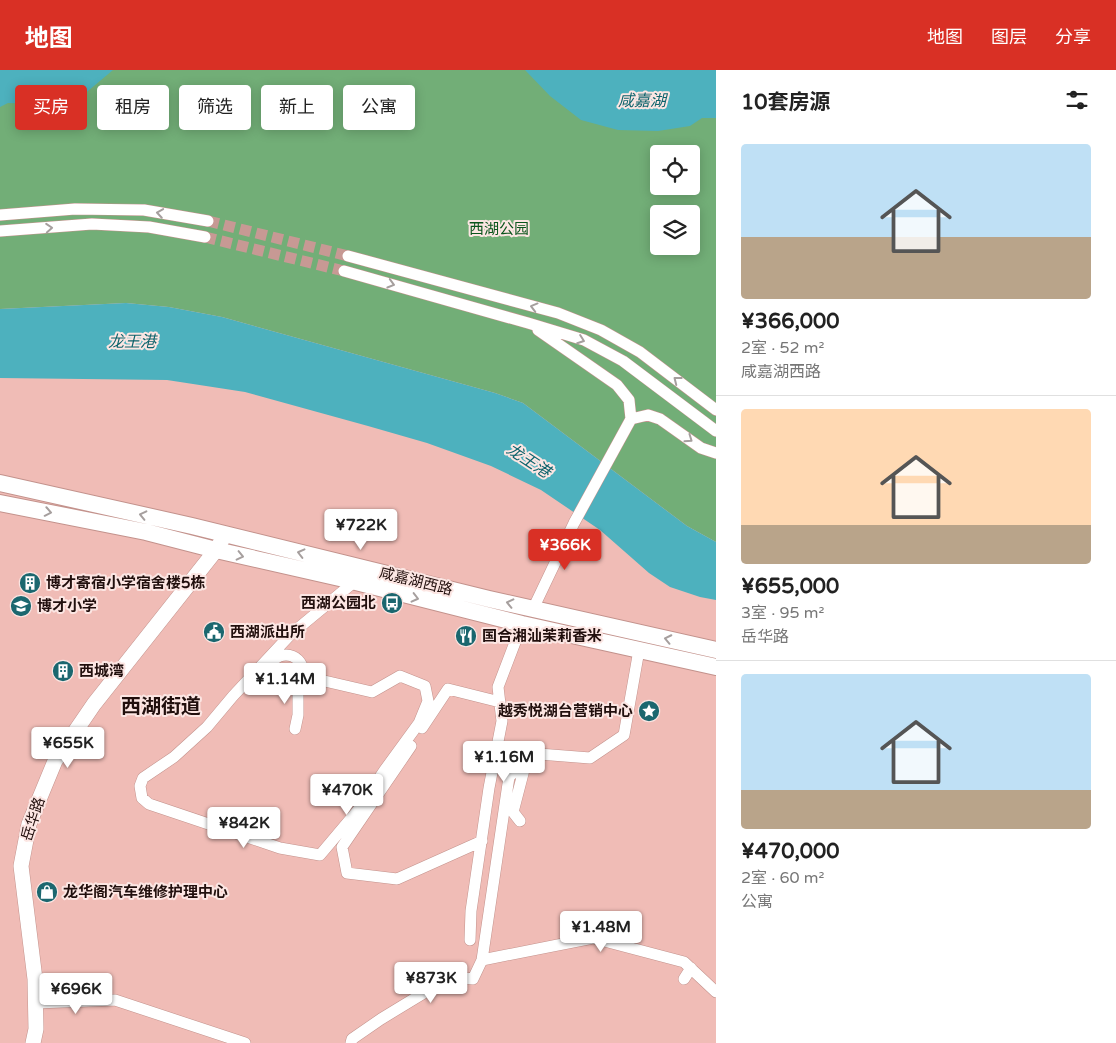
<!DOCTYPE html>
<html lang="zh">
<meta charset="utf-8">
<style>
:root{--surface:#fff;--page:#f2f2f2;--text:#222;--muted:#767676;--line:#e0e0e0;--accent:#d93025}
body{margin:0;font-family:"Varela Round","Noto Sans SC",sans-serif;background:var(--page);color:var(--text);height:100vh;display:flex;flex-direction:column;font-size:19px;white-space:nowrap}
*{box-sizing:border-box;margin:0}
p{font-size:16px;color:var(--muted)}
.icon{flex:none;width:28px;height:28px;fill:none;stroke:currentColor;stroke-width:2;stroke-linecap:round;stroke-linejoin:round}
.map{position:relative;flex:1;overflow:hidden}
.side{display:flex;flex-direction:column;background:var(--surface);width:400px}
.side>*{flex:none}
.guide{position:absolute;left:15px;top:15px;width:475px;height:45px;display:flex;gap:10px}
.tools{position:absolute;left:650px;top:75px;display:grid;gap:10px}
.tools a{display:grid;place-items:center;width:50px;height:50px;border-radius:5px;background:var(--surface);box-shadow:0 2px 12px #0003;font-size:25px}
.price{position:absolute;translate:-50% -42px;padding:0 11px;border-radius:5px;background:#fff;color:#222;font-size:16px;line-height:32px;filter:drop-shadow(0 1px 2px #0008)}
.price::after{content:'';position:absolute;left:50%;top:30px;width:15px;height:11px;margin-left:-8px;background:inherit;clip-path:polygon(0 0,100% 0,50% 100%)}
.price.current{background:var(--accent);color:#fff}
ul{padding:0;list-style:none}
li{display:grid;align-content:center;gap:10px;height:265px;padding:0 25px}
li+li{border-top:1px solid var(--line)}
li span{display:grid;place-items:center;height:155px;border-radius:5px;color:#555}
li>.icon{margin-inline-start:auto}
span .icon{width:90px;height:90px;fill:#fffc;stroke-width:1}
li b{font-size:21px}
h2{display:flex;justify-content:space-between;align-items:center;height:60px;padding:0 25px;font-size:21px}
.tag{padding:0 18px;border-radius:5px;background:var(--surface);box-shadow:0 2px 12px #0003;font-size:18px;line-height:45px}
.tag.current{background:var(--accent);color:#fff}
header{display:flex;align-items:center;gap:30px;box-sizing:border-box;height:70px;padding:0 25px;background:var(--accent);color:#fff}
header strong{font-size:24px}
nav{display:flex;gap:28px;margin-inline-start:auto;font-size:18px}
main{display:flex;flex:1;min-height:0}
.map>svg:first-child{display:block}
.green{fill:#72ae77;fill-rule:evenodd}
.water{fill:#4db1be}
.lines{fill:none;stroke-linecap:round;stroke-linejoin:round}
.minor-tunnel{stroke:#c79994;stroke-width:11;stroke-dasharray:11 5.5;stroke-linecap:butt}
.minor-casing{stroke:#c3928c;stroke-width:12}
.tertiary-casing{stroke:#c3928c;stroke-width:16}
.secondary-casing{stroke:#c3928c;stroke-width:18}
.minor{stroke:#fff;stroke-width:11}
.tertiary{stroke:#fff;stroke-width:15}
.secondary{stroke:#fff;stroke-width:16}
.oneway{stroke:#a69f9e}
.labels{text-anchor:middle;stroke-width:4;stroke-linejoin:round;paint-order:stroke}
.park-label{font-size:15px;fill:#0a551c;stroke:#fce6e3}
.street-label{font-size:15px;fill:#210f0d;stroke:#fce6e3}
.poi-label{font-size:15px;font-weight:bold;fill:#210f0d;stroke:#fce6e3;text-anchor:start}
.water-label{font-size:16px;font-style:italic;fill:#0d636c;stroke:#fce6e3}
.district-label{font-size:20px;font-weight:bold;fill:#210f0d;stroke:#fce6e3}
</style>
<header>
<strong>地图</strong>
<nav><a>地图</a><a>图层</a><a>分享</a></nav>
</header>
<main>
<div class="map">
<svg width="716" height="973" viewBox="0 0 716 973">
<rect width="100%" height="100%" fill="#f0bcb6"/>
<path class="green" d="M0,0H716V472L687,456L523,333L495,323L222,247L169,237L126,233L0,239ZM659,84H691V116H659ZM659,144H691V176H659Z"/>
<path class="water" d="M0,0H113L82,26L62,35L8,33L0,37Z
M525,0H716V48H702L690,56L658,61L618,60L581,50L550,26Z
M126,233L169,237L222,247L495,323L523,333L687,456L716,472V530L700,527L670,517L649,503L600,460L541,420L491,396L427,373L368,356L245,322L167,310L0,308V239Z"/>
<g class="lines">
<path class="minor-tunnel" d="M208,151L348,186
M205,167L344,201"/>
<g class="minor-casing">
<path id="minor" d="M0,145L75,139L144,140L208,151
M0,161L92,154L149,157L205,167
M348,186L558,243L601,260L640,282L716,340
M344,201L528,253L584,270L623,291L716,361
M631,349L648,345L660,349L701,378L716,383
M533,539L574,453L631,349L629,330L617,315L538,260
M269 602a17 17 0 1 1 34 0a17 17 0 1 1-34 0Z
M303,606L372,622L400,606L425,616L428,631L419,653L384,701L358,740L320,785L280,778L149,734L142,728L140,716L143,708L174,687L207,657L233,626L290,565L354,512
M422,658L448,619L500,632
M295,659L298,645V614
M411,676L342,777L347,803L397,809L482,771
M520,751L513,742L526,692
M470,870L471,841L489,718L502,651L498,617L522,554
M482,890L593,868L684,892L716,922
M684,909L691,898
M36,933L115,930L245,973
M351,973L352,969L381,949L450,907L473,909L482,890L509,707L526,690L539,684L590,688L624,665L639,580"/>
</g>
<g class="tertiary-casing">
<path id="tertiary" d="M33,973L36,959L35,909L21,796L29,754L55,691L94,634L216,480L222,470"/>
</g>
<g class="secondary-casing">
<path id="secondary" d="M0,413L192,456L489,529L716,580
M0,433L146,462L216,480L344,509L522,554L716,597"/>
</g>
<use href="#minor" class="minor"/>
<use href="#tertiary" class="tertiary"/>
<use href="#secondary" class="secondary"/>
</g>
<defs><path id="oneway-chevron" d="M-2-3.5L2.5 0L-2 3.5" fill="none" stroke-width="1.6" stroke-linecap="round" stroke-linejoin="round" transform="scale(1.25)"/></defs>
<g class="oneway">
<use href="#oneway-chevron" transform="translate(160 143) rotate(-171)"/>
<use href="#oneway-chevron" transform="translate(49 158) rotate(-4)"/>
<use href="#oneway-chevron" transform="translate(391 214) rotate(16)"/>
<use href="#oneway-chevron" transform="translate(534 237) rotate(-165)"/>
<use href="#oneway-chevron" transform="translate(581 270) rotate(20)"/>
<use href="#oneway-chevron" transform="translate(677 310) rotate(-142)"/>
<use href="#oneway-chevron" transform="translate(689 369) rotate(35)"/>
<use href="#oneway-chevron" transform="translate(48 442) rotate(11)"/>
<use href="#oneway-chevron" transform="translate(143 445) rotate(-167)"/>
<use href="#oneway-chevron" transform="translate(301 483) rotate(-166)"/>
<use href="#oneway-chevron" transform="translate(240 486) rotate(13)"/>
<use href="#oneway-chevron" transform="translate(415 528) rotate(14)"/>
<use href="#oneway-chevron" transform="translate(510 533) rotate(-167)"/>
<use href="#oneway-chevron" transform="translate(668 569) rotate(-168)"/>
</g>
<defs>
<g id="building-disc" transform="scale(1.125)"><circle r="9.5" fill="#1b676f" stroke="#fce6e3"/><path d="M-4-6H4V6H1V3H-1V6H-4ZM-2.5-4.3h1.7v1.8h-1.7ZM.8-4.3h1.7v1.8H.8ZM-2.5-1h1.7V.8h-1.7ZM.8-1h1.7V.8H.8Z" fill="#fff"/></g>
<g id="bus-disc" transform="scale(1.125)"><circle r="9.5" fill="#1b676f" stroke="#fce6e3"/><path d="M-5-6H5V4H4V6H2V4H-2V6H-4V4H-5ZM-3.5-4V0h7V-4ZM-3.5 1.2v1.5H-2V1.2ZM2 1.2v1.5H3.5V1.2Z" fill="#fff"/></g>
<g id="school-disc" transform="scale(1.125)"><circle r="9.5" fill="#1b676f" stroke="#fce6e3"/><path d="M0-5L7-2L0 1L-7-2ZM-4 1L0 2.5L4 1V4Q0 6-4 4Z" fill="#fff"/></g>
<g id="civic-disc" transform="scale(1.125)"><circle r="9.5" fill="#1b676f" stroke="#fce6e3"/><path d="M-.6-6.5H3V-4.5H.6V-3L4-1V1h2V6H-6V1h2V-1L-.6-3ZM-1.2 2.5V6h2.4V2.5Z" fill="#fff"/></g>
<g id="restaurant-disc" transform="scale(1.125)"><circle r="9.5" fill="#1b676f" stroke="#fce6e3"/><path d="M-5-6h1v4h1v-4h1v4h1v-4h1v5L-1.5 .5V6h-2V.5L-5-1ZM5-6V6H3V1.5H1.5Q1.5-4 5-6Z" fill="#fff"/></g>
<g id="sight-disc" transform="scale(1.125)"><circle r="9.5" fill="#1b676f" stroke="#fce6e3"/><path d="M0-6L1.8-2.2L6-1.7L2.9 1.2L3.7 5.4L0 3.3L-3.7 5.4L-2.9 1.2L-6-1.7L-1.8-2.2Z" fill="#fff"/></g>
<g id="shop-disc" transform="scale(1.125)"><circle r="9.5" fill="#1b676f" stroke="#fce6e3"/><path d="M-5-2.5h2.3a2.7 3.5 0 0 1 5.4 0H5L5.5 6h-11ZM-1.5-2.5h3a1.5 2.3 0 0 0-3 0Z" fill="#fff"/></g>
</defs>
<g fill-rule="evenodd">
<use href="#building-disc" x="30" y="513"/>
<use href="#bus-disc" x="392" y="533"/>
<use href="#school-disc" x="21" y="536"/>
<use href="#civic-disc" x="214" y="562"/>
<use href="#restaurant-disc" x="466" y="566"/>
<use href="#building-disc" x="63" y="601"/>
<use href="#sight-disc" x="649" y="641"/>
<use href="#shop-disc" x="47" y="822"/>
</g>
<g class="labels">
<g class="park-label">
<text x="499" y="164">西湖公园</text>
</g>
<g class="street-label">
<text transform="translate(416 511) rotate(14)" y="5">咸嘉湖西路</text>
<text transform="translate(33 749) rotate(-72)" y="5">岳华路</text>
</g>
<g class="poi-label">
<text x="46" y="518">博才寄宿小学宿舍楼5栋</text>
<text x="376" y="538" text-anchor="end">西湖公园北</text>
<text x="37" y="541">博才小学</text>
<text x="230" y="567">西湖派出所</text>
<text x="482" y="571">国合湘汕茉莉香米</text>
<text x="79" y="606">西城湾</text>
<text x="633" y="646" text-anchor="end">越秀悦湖台营销中心</text>
<text x="63" y="827">龙华阁汽车维修护理中心</text>
</g>
<g class="water-label">
<text x="642" y="36">咸嘉湖</text>
<text x="132" y="277">龙王港</text>
<text transform="translate(529 390) rotate(33)" y="6">龙王港</text>
</g>
<g class="district-label">
<text x="161" y="643">西湖街道</text>
</g>
</g>
</svg>
<div class="tools">
<a><svg class="icon" aria-label="locate" viewBox="0 0 24 24"><circle cx="12" cy="12" r="6"/><path d="M12 2v4M12 18v4M2 12h4M18 12h4"/></svg></a>
<a><svg class="icon" aria-label="layers" viewBox="0 0 24 24"><path d="M12 4l9 5-9 5-9-5zM3 14l9 5 9-5"/></svg></a>
</div>
<b class="price" style="left:361px;top:481px">¥722K</b>
<b class="price current" style="left:565px;top:501px">¥366K</b>
<b class="price" style="left:285px;top:635px">¥1.14M</b>
<b class="price" style="left:68px;top:699px">¥655K</b>
<b class="price" style="left:504px;top:713px">¥1.16M</b>
<b class="price" style="left:347px;top:746px">¥470K</b>
<b class="price" style="left:244px;top:779px">¥842K</b>
<b class="price" style="left:601px;top:883px">¥1.48M</b>
<b class="price" style="left:431px;top:934px">¥873K</b>
<b class="price" style="left:76px;top:945px">¥696K</b>
<div class="guide">
<a class="tag current">买房</a>
<a class="tag">租房</a>
<a class="tag">筛选</a>
<a class="tag">新上</a>
<a class="tag">公寓</a>
</div>
</div>
<section class="side">
<h2>10套房源<svg class="icon" aria-label="filters" viewBox="0 0 24 24"><path d="M4 7h16M4 17h16"/><circle cx="9" cy="7" r="2"/><circle cx="15" cy="17" r="2"/></svg></h2>
<ul>
<li><span style="background:linear-gradient(#bfe0f5 60%,#b9a48a 0)"><svg class="icon" aria-label="home" viewBox="0 0 24 24"><path d="M3 11l9-7 9 7M6 9v11h12V9"/></svg></span><div><b>¥366,000</b><p>2室 · 52 m²</p><p>咸嘉湖西路</p></div></li>
<li><span style="background:linear-gradient(#ffd9b3 75%,#b9a48a 0)"><svg class="icon" aria-label="home" viewBox="0 0 24 24"><path d="M3 11l9-7 9 7M6 9v11h12V9"/></svg></span><div><b>¥655,000</b><p>3室 · 95 m²</p><p>岳华路</p></div></li>
<li><span style="background:linear-gradient(#bfe0f5 75%,#b9a48a 0)"><svg class="icon" aria-label="home" viewBox="0 0 24 24"><path d="M3 11l9-7 9 7M6 9v11h12V9"/></svg></span><div><b>¥470,000</b><p>2室 · 60 m²</p><p>公寓</p></div></li>
</ul>
</section>
</main>
